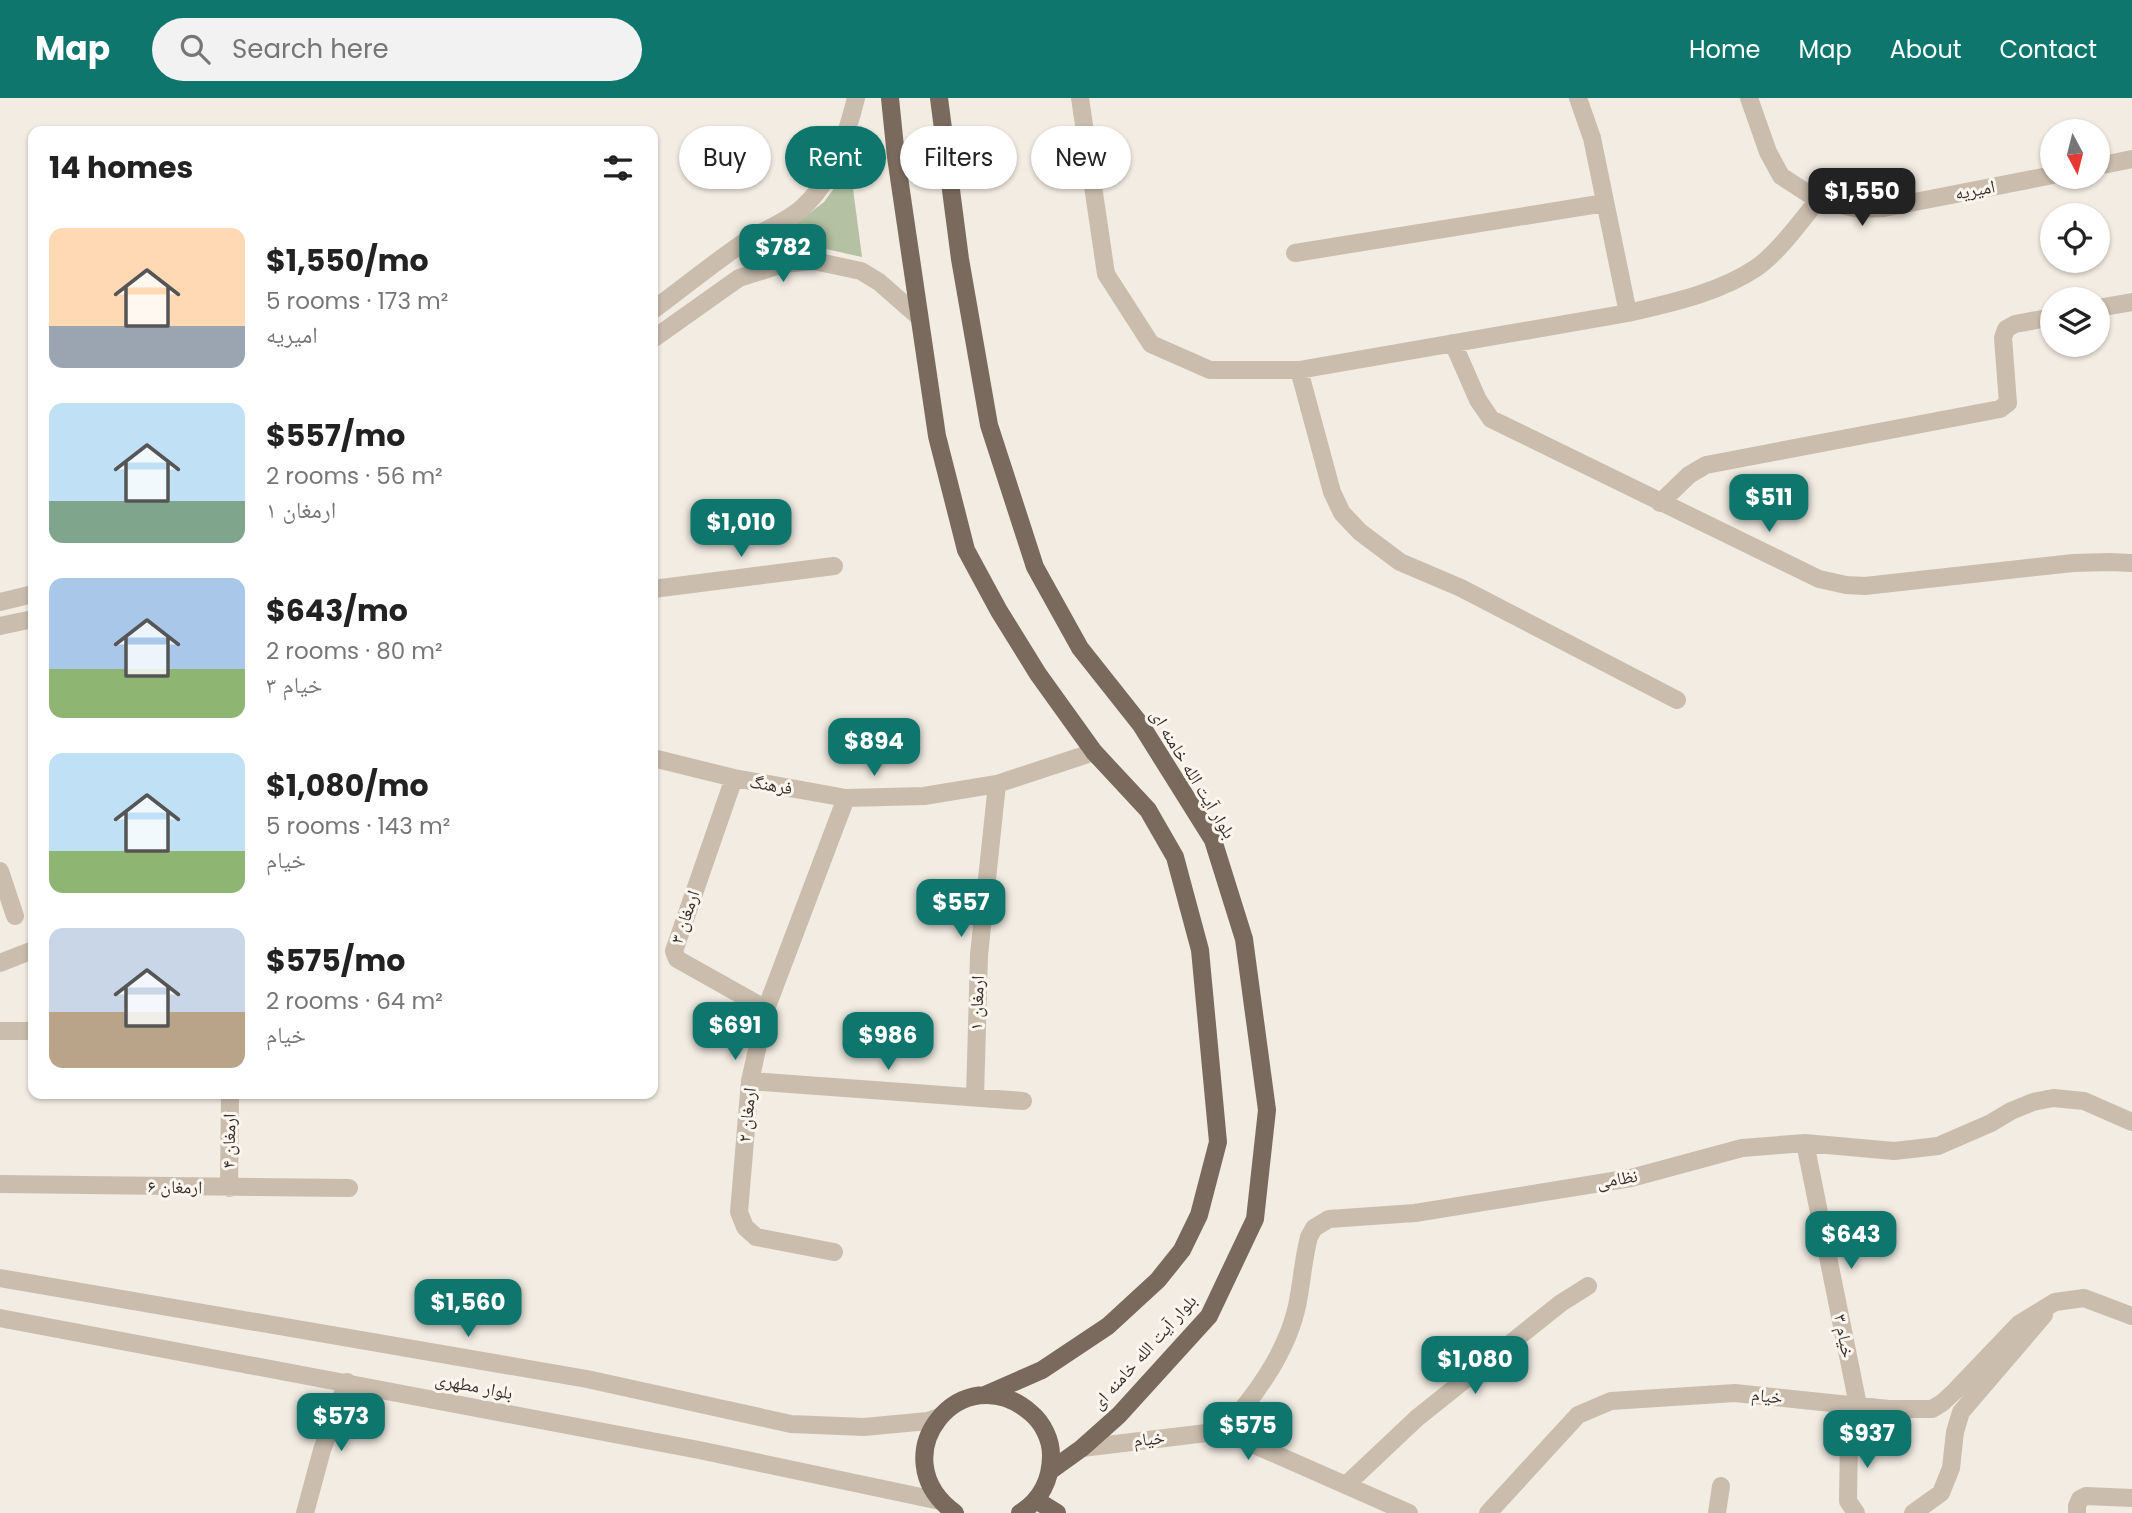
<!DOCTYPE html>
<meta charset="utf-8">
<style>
:root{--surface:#fff;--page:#f2f2f2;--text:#222;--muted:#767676;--accent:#0f766e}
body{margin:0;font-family:Poppins,"Noto Naskh Arabic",sans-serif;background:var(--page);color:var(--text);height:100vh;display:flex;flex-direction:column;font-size:26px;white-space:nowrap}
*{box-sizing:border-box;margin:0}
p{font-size:23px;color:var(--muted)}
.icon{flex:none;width:38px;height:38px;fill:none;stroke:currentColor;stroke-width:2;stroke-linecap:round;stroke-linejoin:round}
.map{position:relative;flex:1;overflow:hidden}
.sheet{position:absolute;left:28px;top:28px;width:630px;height:973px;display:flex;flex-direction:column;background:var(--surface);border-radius:14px;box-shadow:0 2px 5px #0004}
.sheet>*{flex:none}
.guide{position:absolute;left:679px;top:28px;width:665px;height:63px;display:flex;gap:14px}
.needle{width:46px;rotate:173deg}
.controls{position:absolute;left:2040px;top:21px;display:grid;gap:14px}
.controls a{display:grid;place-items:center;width:70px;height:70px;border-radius:50%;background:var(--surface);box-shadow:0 2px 5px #0004;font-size:35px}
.price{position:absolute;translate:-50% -60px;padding:0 16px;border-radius:14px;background:var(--accent);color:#fff;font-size:23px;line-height:46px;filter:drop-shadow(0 2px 4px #0008)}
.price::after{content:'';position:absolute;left:50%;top:42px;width:21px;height:16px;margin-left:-10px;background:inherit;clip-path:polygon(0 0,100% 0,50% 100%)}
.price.active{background:#222;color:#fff}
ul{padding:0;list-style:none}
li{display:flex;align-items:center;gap:21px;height:175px;padding:0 21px}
li span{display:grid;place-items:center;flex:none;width:196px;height:140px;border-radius:14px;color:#555}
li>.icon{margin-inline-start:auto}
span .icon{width:84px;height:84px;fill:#fffc;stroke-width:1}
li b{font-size:30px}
h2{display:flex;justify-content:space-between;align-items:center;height:84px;padding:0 21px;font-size:30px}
.chip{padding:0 24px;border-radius:32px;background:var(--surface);box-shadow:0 2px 5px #0004;font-size:24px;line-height:63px}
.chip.active{background:var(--accent);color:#fff}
header{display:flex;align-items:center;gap:42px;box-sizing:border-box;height:98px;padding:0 35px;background:var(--accent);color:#fff}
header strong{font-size:33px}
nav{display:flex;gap:38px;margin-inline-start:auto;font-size:24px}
.search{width:490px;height:63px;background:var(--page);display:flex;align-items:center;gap:18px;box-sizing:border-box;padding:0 24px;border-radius:38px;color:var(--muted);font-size:26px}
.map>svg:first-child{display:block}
.green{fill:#b4c1a2}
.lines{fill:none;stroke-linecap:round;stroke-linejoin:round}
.minor{stroke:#cabdae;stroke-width:18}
.tertiary{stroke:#cabdae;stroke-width:18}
.primary{stroke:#7a6a5e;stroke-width:18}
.labels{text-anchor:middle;stroke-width:6;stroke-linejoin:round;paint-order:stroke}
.street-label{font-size:18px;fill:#39312c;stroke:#faf6ee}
</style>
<header>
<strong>Map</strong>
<div class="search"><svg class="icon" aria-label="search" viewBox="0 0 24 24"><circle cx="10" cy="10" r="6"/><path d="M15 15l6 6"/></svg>Search here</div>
<nav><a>Home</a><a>Map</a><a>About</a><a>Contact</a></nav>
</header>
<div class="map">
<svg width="2132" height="1415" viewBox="0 0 2132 1415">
<rect width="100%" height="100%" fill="#f2ece2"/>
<path class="green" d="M850,68L862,159L817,149L759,154L824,104Z"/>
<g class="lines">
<path class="minor" d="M1080,0L1106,176L1151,246L1210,272H1299L1628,215C1670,205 1719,195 1756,170C1777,156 1802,122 1818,102
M1578,0L1592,40L1628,215
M1749,0L1768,54L1781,78L1818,102L1859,111L1884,110L2053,77
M2098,68L2132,61
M1295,155L1605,105
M2098,210L2132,204
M1453,245L1478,302L1491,321L1819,481L1846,487L1865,488L2073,465L2110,464L2132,465
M1299,272L1332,394L1342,415L1360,434L1400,464L1461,490L1677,602
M1660,405L1689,377L1706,367L2000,311L2008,305L2003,240L2006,231L2015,226L2053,219
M653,491L834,468
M653,660L734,680L846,700L924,698L997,686L1094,654
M734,680L674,853L677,861L766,911
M0,773L15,818
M0,865L33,852
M0,933H33
M750,983L1023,1003
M975,999L979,857L997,686
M1805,1045L1858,1307
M0,1086L349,1090
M229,1090L230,996
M834,1154L756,1139L745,1129L739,1114L750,983L766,911L846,700
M1223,1333C1255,1299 1287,1254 1297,1208C1302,1185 1303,1161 1309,1139L1314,1130L1329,1121L1415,1115L1631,1080L1742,1050L1805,1045L1894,1053L1938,1048L1991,1025L2011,1013L2033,1004L2053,1000L2084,1003L2132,1024
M1849,1339L1848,1403L1856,1415
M1082,1350L1223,1333L1409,1415
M1346,1387L1417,1320L1561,1205L1588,1188
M305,1415L322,1352L347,1284
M1488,1415L1578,1317L1611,1303L1735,1295L1889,1311H1932L1942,1305L1955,1293L2019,1226L2055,1204L2084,1200L2132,1218
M1717,1415L1721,1388
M1913,1415L1941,1395L1951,1370L1955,1334L1961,1314L2044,1217
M2077,1415V1408L2080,1401L2086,1398L2132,1400"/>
<path class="tertiary" d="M653,212C683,190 712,166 743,145C762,132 786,125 803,109C834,81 846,39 856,0
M653,241L739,180L783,166L814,163L861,173L879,184L919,219
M0,504L33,496
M0,528L33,521
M0,1180L587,1281L791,1326L864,1329L928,1323L939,1319
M0,1220L699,1352L940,1403"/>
<path class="primary" d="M890,0L896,59L937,338L966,452L999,513L1038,576L1094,654L1148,712L1175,759L1200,852L1218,1044L1199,1117L1182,1152L1158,1182L1108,1228L1042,1272L985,1297
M939,0L960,161L989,327L1035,469L1080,550L1141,627L1213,742L1244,841L1267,1012L1255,1121L1209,1218L1119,1317L1082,1350L1050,1373
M1036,1402L1057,1415
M955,1415C878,1359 962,1255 1031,1315C1043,1325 1051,1342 1051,1357C1051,1381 1041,1402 1020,1415"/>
</g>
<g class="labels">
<g class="street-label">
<text transform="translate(1975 92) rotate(-11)" y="6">امیریه</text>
<text transform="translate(1193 676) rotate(59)" y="6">بلوار آیت الله خامنه ای</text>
<text transform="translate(771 687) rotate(10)" y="6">فرهنگ</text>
<text transform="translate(685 819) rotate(-71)" y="6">ارمغان ۳</text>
<text transform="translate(977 905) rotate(-88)" y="6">ارمغان ۱</text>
<text transform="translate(747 1017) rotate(-84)" y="6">ارمغان ۲</text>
<text transform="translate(229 1043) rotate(-89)" y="6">ارمغان ۴</text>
<text transform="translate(1617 1081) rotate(-10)" y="6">نظامی</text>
<text transform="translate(175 1089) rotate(1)" y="6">ارمغان ۶</text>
<text transform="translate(1844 1238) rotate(79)" y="6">خیام ۳</text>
<text transform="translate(1144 1254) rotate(-48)" y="6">بلوار آیت الله خامنه ای</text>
<text transform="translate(474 1288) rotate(11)" y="6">بلوار مطهری</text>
<text transform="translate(1767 1298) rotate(6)" y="6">خیام</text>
<text transform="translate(1149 1341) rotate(-7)" y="6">خیام</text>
</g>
</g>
</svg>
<div class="controls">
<a><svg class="needle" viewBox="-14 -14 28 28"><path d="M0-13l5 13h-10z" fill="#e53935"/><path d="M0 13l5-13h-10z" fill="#767676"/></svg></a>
<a><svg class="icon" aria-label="locate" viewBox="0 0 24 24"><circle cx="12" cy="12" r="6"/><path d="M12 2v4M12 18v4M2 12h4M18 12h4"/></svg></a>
<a><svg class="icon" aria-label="layers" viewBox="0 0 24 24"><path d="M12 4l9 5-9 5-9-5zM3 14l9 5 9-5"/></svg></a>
</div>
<b class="price active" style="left:1862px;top:130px">$1,550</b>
<b class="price" style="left:783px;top:186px">$782</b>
<b class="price" style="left:1769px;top:436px">$511</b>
<b class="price" style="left:741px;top:461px">$1,010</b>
<b class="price" style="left:874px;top:680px">$894</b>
<b class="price" style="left:961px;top:841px">$557</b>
<b class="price" style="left:735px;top:964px">$691</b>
<b class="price" style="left:888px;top:974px">$986</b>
<b class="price" style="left:1851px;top:1173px">$643</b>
<b class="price" style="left:468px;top:1241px">$1,560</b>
<b class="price" style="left:1475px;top:1298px">$1,080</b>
<b class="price" style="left:341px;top:1355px">$573</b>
<b class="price" style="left:1248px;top:1364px">$575</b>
<b class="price" style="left:1867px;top:1372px">$937</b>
<div class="guide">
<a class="chip">Buy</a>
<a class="chip active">Rent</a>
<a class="chip">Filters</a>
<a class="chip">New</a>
</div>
<section class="sheet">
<h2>14 homes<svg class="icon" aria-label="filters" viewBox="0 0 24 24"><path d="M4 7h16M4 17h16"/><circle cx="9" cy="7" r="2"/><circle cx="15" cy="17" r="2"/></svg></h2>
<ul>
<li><span style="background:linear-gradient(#ffd9b3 70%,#9aa5b1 0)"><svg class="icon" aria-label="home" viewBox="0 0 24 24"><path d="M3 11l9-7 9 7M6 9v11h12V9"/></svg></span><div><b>$1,550/mo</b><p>5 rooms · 173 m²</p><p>امیریه</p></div></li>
<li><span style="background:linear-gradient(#bfe0f5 70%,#7fa58c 0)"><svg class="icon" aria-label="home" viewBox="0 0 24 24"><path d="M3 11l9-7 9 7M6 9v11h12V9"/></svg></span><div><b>$557/mo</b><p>2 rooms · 56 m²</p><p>ارمغان ۱</p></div></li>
<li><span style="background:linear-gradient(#a9c7e8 65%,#8fb573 0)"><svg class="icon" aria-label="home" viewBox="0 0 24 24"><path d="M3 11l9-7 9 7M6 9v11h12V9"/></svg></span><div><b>$643/mo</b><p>2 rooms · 80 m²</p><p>خیام ۳</p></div></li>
<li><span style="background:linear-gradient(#bfe0f5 70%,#8fb573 0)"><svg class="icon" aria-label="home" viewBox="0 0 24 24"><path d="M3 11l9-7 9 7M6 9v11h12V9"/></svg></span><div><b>$1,080/mo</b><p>5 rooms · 143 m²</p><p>خیام</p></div></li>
<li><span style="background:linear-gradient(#c9d6e8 60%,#b9a48a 0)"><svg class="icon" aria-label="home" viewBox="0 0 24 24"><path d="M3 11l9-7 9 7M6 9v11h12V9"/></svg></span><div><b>$575/mo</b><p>2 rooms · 64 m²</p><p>خیام</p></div></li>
</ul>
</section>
</div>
